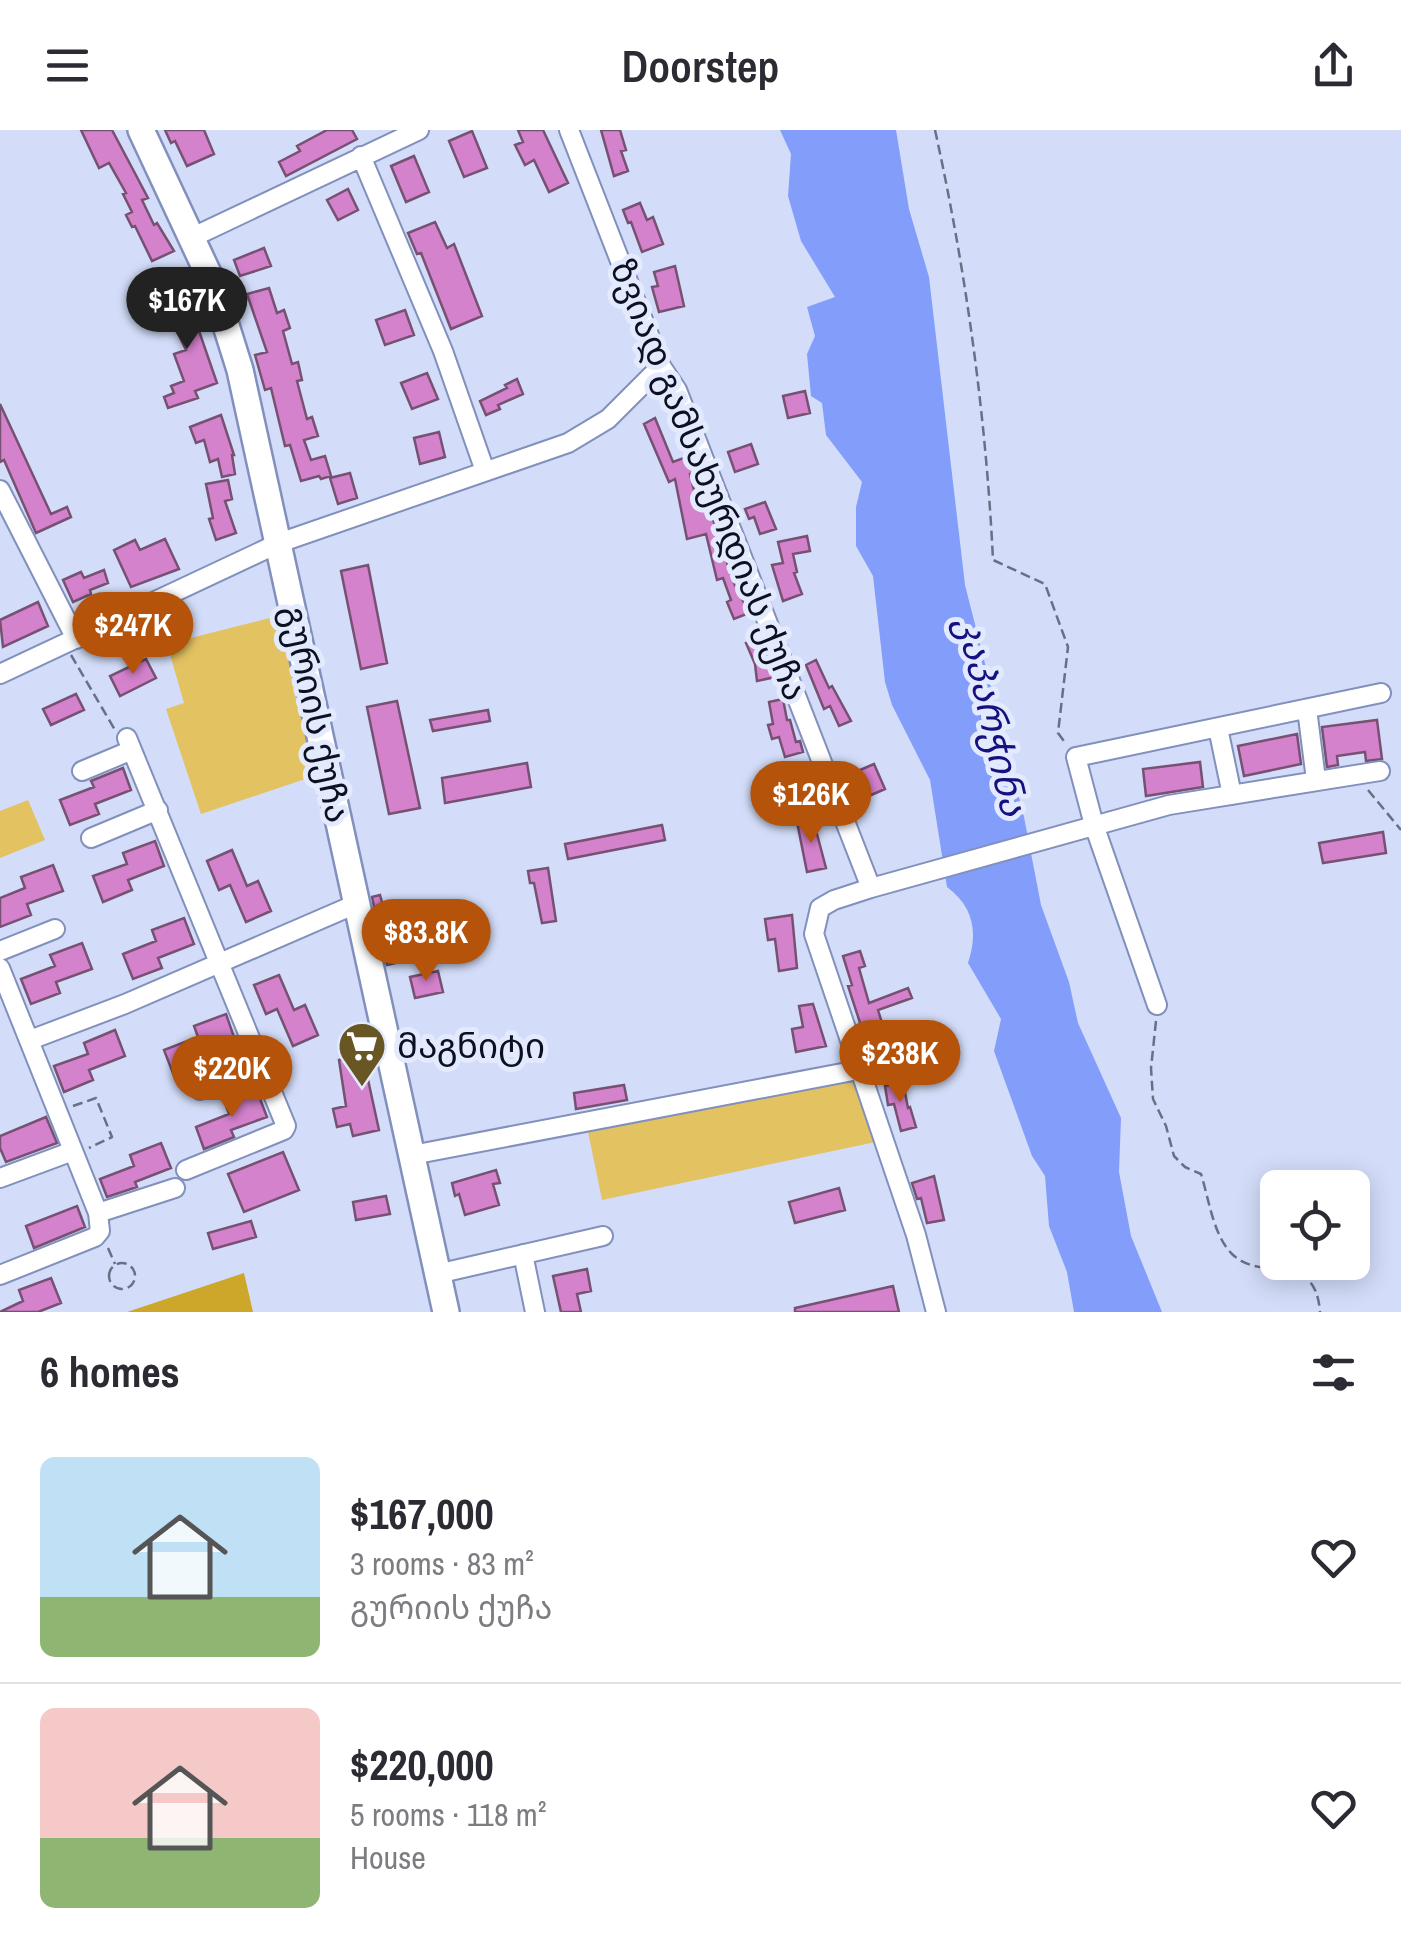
<!DOCTYPE html>
<meta charset="utf-8">
<style>
:root{--surface:#fff;--page:#f7f7f7;--text:#2b2b33;--muted:#7c7c81;--line:#e1e1e2;--accent:#b45309}
body{margin:0;font-family:"Archivo Narrow","Noto Sans Georgian",sans-serif;background:var(--page);color:var(--text);height:100vh;display:flex;flex-direction:column;font-size:38px;white-space:nowrap}
*{box-sizing:border-box;margin:0}
p{font-size:32px;color:var(--muted)}
.icon{flex:none;width:55px;height:55px;fill:none;stroke:currentColor;stroke-width:2;stroke-linecap:round;stroke-linejoin:round}
.map{position:relative;height:1182px;overflow:hidden}
.panel{display:flex;flex-direction:column;background:var(--surface);flex:1}
.panel>*{flex:none}
.buttons{position:absolute;left:1260px;top:1040px;display:grid;gap:20px}
.buttons a{display:grid;place-items:center;width:110px;height:110px;border-radius:15px;background:var(--surface);box-shadow:0 5px 25px #0003;font-size:50px}
.price{position:absolute;translate:-50% -85px;padding:0 22px;border-radius:35px;background:var(--accent);color:#fff;font-size:32px;line-height:65px;filter:drop-shadow(0 2px 5px #0008)}
.price::after{content:'';position:absolute;left:50%;top:60px;width:30px;height:22px;margin-left:-15px;background:inherit;clip-path:polygon(0 0,100% 0,50% 100%)}
.price.on{background:#222;color:#fff}
ul{padding:0;list-style:none}
li{display:flex;align-items:center;gap:30px;height:250px;padding:0 40px}
li+li{border-top:2px solid var(--line)}
li span{display:grid;place-items:center;flex:none;width:280px;height:200px;border-radius:15px;color:#555}
li>.icon{margin-inline-start:auto}
span .icon{width:120px;height:120px;fill:#fffc;stroke-width:1}
li b{font-size:42px}
h2{display:flex;justify-content:space-between;align-items:center;height:120px;padding:0 40px;font-size:42px}
header{display:flex;justify-content:space-between;align-items:center;height:130px;padding:0 40px;background:var(--surface);font-size:45px;font-weight:600}
.map>svg:first-child{display:block}
.green{fill:#e3c262}
.forest{fill:#cda729}
.water{fill:#839dfb}
.building{fill:#d582cd;stroke:#765172;stroke-width:2.5}
.lines{fill:none;stroke-linecap:round;stroke-linejoin:round}
.minor-casing{stroke:#8190bc;stroke-width:22}
.highway-casing{stroke:#8190bc;stroke-width:30}
.path{stroke:#687085;stroke-width:2.5;stroke-dasharray:10 5;stroke-linecap:butt}
.minor{stroke:#fff;stroke-width:18}
.highway{stroke:#fff;stroke-width:25}
.labels{text-anchor:middle;stroke-width:10;stroke-linejoin:round;paint-order:stroke}
.street-label{font-size:35px;fill:#0c1121;stroke:#e3eafe}
.poi-label{font-size:35px;fill:#0c1121;stroke:#e3eafe;text-anchor:start}
.water-label{font-size:38px;font-style:italic;fill:#15117f;stroke:#e3eafe}
</style>
<header><svg class="icon" aria-label="menu" viewBox="0 0 24 24"><path d="M4 6h16M4 12h16M4 18h16"/></svg>Doorstep<svg class="icon" aria-label="share" viewBox="0 0 24 24"><path d="M12 15V3M7 8l5-5 5 5M5 13v7h14v-7"/></svg></header>
<div class="map">
<svg width="1401" height="1182" viewBox="0 0 1401 1182">
<rect width="100%" height="100%" fill="#d3ddf9"/>
<path class="green" d="M294,482L329,641L201,684L166,579L184,573L167,514Z
M28,670L45,710L0,728V681Z
M858,940L885,1010L602,1070L586,992Z"/>
<path class="forest" d="M244,1143L253,1182H127Z"/>
<path class="water" d="M780,0H896L909,79L929,147L965,455L1024,687L1041,775L1069,852L1078,893L1121,988L1119,1042L1131,1106L1162,1182H1074L1067,1142L1049,1096L1045,1046L1032,1026L994,921L1001,889L968,833C978,803 974,777 947,757L930,650L892,575L885,552L873,446L856,416V377L862,352L826,305L822,273L811,266L807,224L815,206L807,177L835,167L801,111L788,66L791,24Z"/>
<path class="building" d="M81,0H112L148,68L142,70L154,95L157,93L174,121L152,131L135,96L132,97L126,85L132,82L123,64L126,63L109,33L99,38Z
M165,0H204L214,24L187,36L175,11L171,13Z
M327,0H352L357,9L286,46L279,32L300,21L297,16Z
M518,0H543L568,53L549,62L534,30L525,35L515,15L523,12Z
M601,0H620L626,20L621,21L628,41L614,46Z
M472,1L487,38L464,47L449,11Z
M414,26L429,62L406,72L391,36Z
M348,59L358,80L338,90L327,70Z
M640,73L647,90L653,87L663,114L642,122L631,92L628,93L623,80Z
M435,92L447,118L454,114L482,186L451,199L421,123L417,124L408,103Z
M264,118L271,136L240,146L234,130Z
M675,136L684,176L659,182L652,157L658,156L654,142Z
M269,158L277,183L284,180L290,198L283,201L292,234L298,232L302,250L297,251L307,289L312,287L318,306L304,310L311,330L325,326L331,346L321,349L319,346L301,351L290,315L285,316L271,258L265,260L255,225L267,222L247,164Z
M180,159L198,198L217,253L195,261L198,268L168,278L164,267L174,263L171,256L184,251L174,224L186,220L168,183L164,185L157,170Z
M405,180L414,205L385,215L376,190Z
M427,243L438,269L412,279L401,253Z
M517,249L523,264L498,275L500,279L486,285L480,271L507,258L505,255Z
M805,261L810,283L788,288L783,266Z
M0,274L51,384L67,377L71,387L36,403L4,330L0,332Z
M221,285L234,325H232L235,344L222,347L218,329L210,332L204,310L196,313L190,297Z
M655,288L673,332L689,326L695,342L690,344L699,380L709,377L733,451L749,483L734,489L727,472L731,470L723,448L717,450L706,404L687,409L675,349L669,352L644,294Z
M439,302L445,327L420,334L414,308Z
M751,314L758,334L735,342L728,322Z
M350,343L357,368L338,374L330,348Z
M228,350L232,369L225,371L236,403L216,410L209,389L213,388L206,354Z
M765,372L776,399L760,404L754,387L749,389L745,379Z
M807,406L810,421L793,424L797,442L794,443L802,464L783,471L772,435L783,433L778,412Z
M165,409L179,439L131,457L114,420L135,410L140,420Z
M368,435L387,533L361,539L341,441Z
M104,440L108,453L90,460L91,464L73,472L63,450L81,442L84,448Z
M38,472L48,496L3,517L0,490Z
M760,508L775,547L757,551L755,534L746,513Z
M146,529L156,548L120,566L110,546Z
M816,530L829,558L832,556L851,591L839,596L830,576L824,579L806,535Z
M76,564L84,580L51,595L43,579Z
M783,569L787,590H790L796,612L800,611L803,622L785,627L779,607L772,609L768,595L773,594L769,572Z
M397,571L420,678L389,684L367,577Z
M488,580L490,591L433,601L430,590Z
M1377,590L1382,629L1366,631L1365,622L1337,626L1338,635L1327,637L1322,597Z
M1297,604L1301,634L1244,646L1238,616Z
M1200,632L1203,657L1146,666L1143,639Z
M527,633L531,657L445,673L442,648Z
M874,634L885,659L862,669L851,644Z
M123,638L131,660L95,674L99,684L70,695L60,670L94,657L91,651Z
M813,689L826,738L807,742L797,692Z
M662,695L665,710L568,729L565,714Z
M1383,702L1386,723L1323,733L1319,713Z
M155,711L164,736L128,750L132,760L103,772L93,746L127,734L123,723Z
M232,720L247,756L258,751L271,781L246,792L230,755L219,760L207,731Z
M53,735L63,761L27,774L31,785L0,797V768L25,758L21,747Z
M548,738L556,791L542,793L534,753H530L528,741Z
M380,765L390,800L393,799L400,832L387,835L372,767Z
M792,785L797,838L779,841L775,809L768,810L765,789Z
M184,788L194,814L158,828L162,838L133,849L123,824L156,811L152,800Z
M82,813L92,839L56,852L60,863L31,874L21,849L55,836L50,825Z
M860,821L865,836L859,838L869,873L908,858L912,868L878,880L886,906L906,898L913,913L874,925L869,907L865,908L848,856L852,855L843,826Z
M438,841L443,862L415,868L410,847Z
M279,845L294,880L305,875L318,905L293,916L277,879L266,884L254,855Z
M813,874L826,916L796,922L792,899L803,897L799,876Z
M226,884L235,910L199,924L204,935L174,946L164,920L198,907L194,896Z
M115,900L125,926L89,940L93,950L64,962L54,936L88,924L84,913Z
M352,927L357,947L367,945L379,1000L353,1006L350,994L337,997L333,979L346,976L339,930Z
M903,952L908,978L910,977L916,997L901,1001L894,974L888,975L885,956Z
M624,955L627,970L576,979L574,963Z
M257,961L267,987L231,1000L234,1007L204,1019L196,997L229,984L225,973Z
M46,987L57,1013L6,1032L0,1018V1006Z
M161,1013L171,1038L135,1052L137,1057L107,1067L100,1049L134,1036L130,1025Z
M283,1022L299,1060L244,1082L228,1044Z
M496,1040L500,1053L493,1054L499,1075L465,1085L459,1064L455,1066L452,1053Z
M934,1046L944,1090L927,1093L921,1068L917,1069L912,1053Z
M839,1058L845,1080L795,1093L789,1072Z
M386,1066L390,1084L356,1090L353,1072Z
M77,1076L85,1097L34,1118L26,1096Z
M251,1091L256,1107L213,1119L208,1103Z
M587,1139L591,1161L577,1164L581,1182H561L553,1146Z
M51,1148L61,1173L38,1182H0L23,1171L19,1160Z
M893,1156L899,1182H795V1178Z"/>
<g class="lines">
<g class="minor-casing">
<path id="minor" d="M569,0L661,236L677,260L871,758
M361,26L443,221L485,341
M193,107L419,0
M0,360L76,509
M0,544L279,413L568,313L608,289L661,236
M1307,579L1316,650
M1218,598L1232,665
M127,608L286,996L284,1000L186,1040
M82,641L132,620
M91,708L158,680
M0,821L55,799
M0,838L98,1083L100,1101L95,1107L0,1145
M1157,875L1094,695L1076,627L1381,563
M30,910L125,874L356,774
M200,960L261,934
M412,1025L858,940
M0,1048L73,1021
M98,1083L175,1058
M523,1124L535,1182
M437,1144L603,1106
M936,1182L916,1105L814,804L820,778L834,770L871,758L1169,675L1380,641"/>
</g>
<g class="highway-casing">
<path id="highway" d="M141,0L213,154L240,240L446,1182"/>
</g>
<path class="path" d="M935,0C966,141 986,286 993,430L1045,454L1068,517L1058,603L1066,614
M71,525L115,600
M1368,660L1401,700
M1156,891L1151,938L1153,969L1166,996L1174,1026L1185,1037L1201,1044C1209,1069 1213,1105 1232,1124C1263,1154 1315,1118 1320,1182
M73,976L96,968L112,1007L89,1018
M108,1118L115,1134
M109 1146a13 13 0 1 1 26 0a13 13 0 1 1-26 0Z"/>
<use href="#minor" class="minor"/>
<use href="#highway" class="highway"/>
</g>
<defs>
<g id="supermarket-pin" transform="scale(2.5)"><path d="M0 17L-7.5 6A9.5 9.5 0 1 1 7.5 6Z" fill="#685725" stroke="#e3eafe"/><path d="M-6-5.5h2.5l.6 2H6L4.5 2H-2.5L-4.4-4H-6ZM-1.5 3.2a1.3 1.3 0 1 0 .1 0ZM3 3.2a1.3 1.3 0 1 0 .1 0Z" fill="#fff"/></g>
</defs>
<g fill-rule="evenodd">
<use href="#supermarket-pin" x="362" y="916"/>
</g>
<g class="labels">
<g class="street-label">
<text transform="translate(709 350) rotate(68)" y="12">ზვიად გამსახურდიას ქუჩა</text>
<text transform="translate(316 584) rotate(78)" y="12">გურიის ქუჩა</text>
</g>
<g class="poi-label">
<text x="397" y="928">მაგნიტი</text>
</g>
<g class="water-label">
<text transform="translate(992 586) rotate(77)" y="13">კაპარჭინა</text>
</g>
</g>
</svg>
<div class="buttons">
<a><svg class="icon" aria-label="locate" viewBox="0 0 24 24"><circle cx="12" cy="12" r="6"/><path d="M12 2v4M12 18v4M2 12h4M18 12h4"/></svg></a>
</div>
<b class="price on" style="left:187px;top:222px">$167K</b>
<b class="price" style="left:133px;top:547px">$247K</b>
<b class="price" style="left:811px;top:716px">$126K</b>
<b class="price" style="left:426px;top:854px">$83.8K</b>
<b class="price" style="left:900px;top:975px">$238K</b>
<b class="price" style="left:232px;top:990px">$220K</b>
</div>
<section class="panel">
<h2>6 homes<svg class="icon" aria-label="filters" viewBox="0 0 24 24"><path d="M4 7h16M4 17h16"/><circle cx="9" cy="7" r="2"/><circle cx="15" cy="17" r="2"/></svg></h2>
<ul>
<li><span style="background:linear-gradient(#bfe0f5 70%,#8fb573 0)"><svg class="icon" aria-label="home" viewBox="0 0 24 24"><path d="M3 11l9-7 9 7M6 9v11h12V9"/></svg></span><div><b>$167,000</b><p>3 rooms · 83 m²</p><p>გურიის ქუჩა</p></div><svg class="icon" aria-label="heart" viewBox="0 0 24 24"><path d="M12 20l-8-8c-3-5 5-10 8-4 3-6 11-1 8 4z"/></svg></li>
<li><span style="background:linear-gradient(#f6c9c9 65%,#8fb573 0)"><svg class="icon" aria-label="home" viewBox="0 0 24 24"><path d="M3 11l9-7 9 7M6 9v11h12V9"/></svg></span><div><b>$220,000</b><p>5 rooms · 118 m²</p><p>House</p></div><svg class="icon" aria-label="heart" viewBox="0 0 24 24"><path d="M12 20l-8-8c-3-5 5-10 8-4 3-6 11-1 8 4z"/></svg></li>
</ul>
</section>
